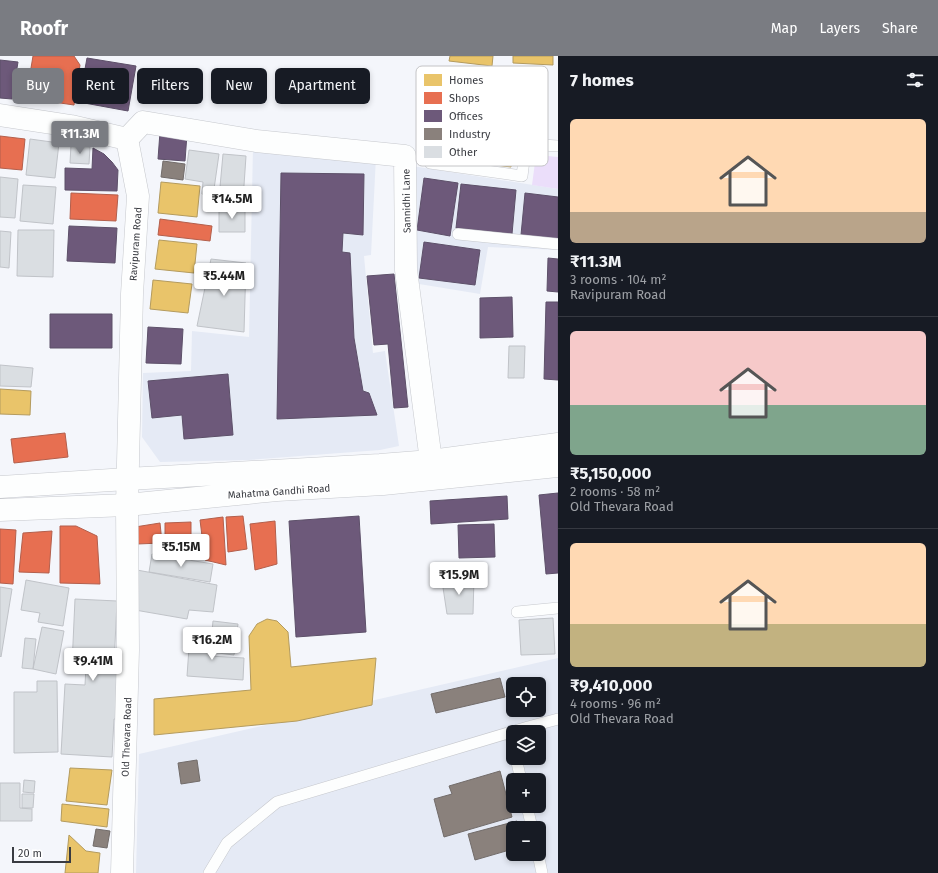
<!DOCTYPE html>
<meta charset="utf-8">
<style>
:root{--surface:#171b24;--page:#20242c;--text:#f1f3f6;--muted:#9ea1a6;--line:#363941;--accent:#7a7c82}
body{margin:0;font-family:"Fira Sans",sans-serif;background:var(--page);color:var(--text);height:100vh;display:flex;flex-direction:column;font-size:15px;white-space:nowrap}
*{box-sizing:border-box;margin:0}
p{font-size:13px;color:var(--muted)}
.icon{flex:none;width:22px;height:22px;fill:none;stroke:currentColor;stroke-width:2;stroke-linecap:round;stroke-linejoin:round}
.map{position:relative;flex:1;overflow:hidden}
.details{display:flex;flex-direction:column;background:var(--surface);width:380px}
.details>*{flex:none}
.top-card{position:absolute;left:12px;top:12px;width:380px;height:36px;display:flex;gap:8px}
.tools{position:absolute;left:506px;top:621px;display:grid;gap:8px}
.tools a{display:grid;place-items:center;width:40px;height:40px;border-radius:6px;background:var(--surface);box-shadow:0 2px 6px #0003;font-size:20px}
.scale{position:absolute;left:12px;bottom:10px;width:59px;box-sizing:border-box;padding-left:4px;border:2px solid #393b41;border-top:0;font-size:11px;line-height:14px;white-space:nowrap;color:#393b41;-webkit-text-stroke:3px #fff;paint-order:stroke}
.price{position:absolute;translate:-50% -34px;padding:0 9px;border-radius:4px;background:#fff;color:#222;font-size:13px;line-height:26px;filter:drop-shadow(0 1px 2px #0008)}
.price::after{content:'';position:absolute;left:50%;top:24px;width:12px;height:9px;margin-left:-6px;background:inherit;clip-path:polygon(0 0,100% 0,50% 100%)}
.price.active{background:var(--accent);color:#fff}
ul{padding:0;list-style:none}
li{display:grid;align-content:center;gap:8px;height:212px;padding:0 12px}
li+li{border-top:1px solid var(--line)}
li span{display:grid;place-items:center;height:124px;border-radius:6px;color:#555}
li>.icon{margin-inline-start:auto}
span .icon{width:72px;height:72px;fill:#fffc;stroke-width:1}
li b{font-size:17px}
h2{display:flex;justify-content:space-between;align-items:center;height:48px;padding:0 12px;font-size:17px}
.tag{padding:0 14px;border-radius:6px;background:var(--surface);box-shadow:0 2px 6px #0003;font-size:14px;line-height:36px}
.tag.active{background:var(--accent);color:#fff}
header{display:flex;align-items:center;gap:24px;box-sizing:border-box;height:56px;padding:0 20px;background:var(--accent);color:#fff}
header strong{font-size:19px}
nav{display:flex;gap:22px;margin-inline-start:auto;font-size:14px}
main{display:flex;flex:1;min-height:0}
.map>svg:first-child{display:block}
.built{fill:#e5eaf5;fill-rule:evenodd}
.green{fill:#ebdefa}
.homes{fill:#e9c46a;stroke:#b49b5e}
.shops{fill:#e76f51;stroke:#b35f4c}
.offices{fill:#6d597a;stroke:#5d5069}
.industry{fill:#8a817c;stroke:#726c6a}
.building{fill:#dadee2;stroke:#c0c3c8}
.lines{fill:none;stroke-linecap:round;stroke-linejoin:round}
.service-casing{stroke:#c6c8cd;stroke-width:12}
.minor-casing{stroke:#c6c8cd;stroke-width:23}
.tertiary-casing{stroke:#c6c8cd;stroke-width:23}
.secondary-casing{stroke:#c6c8cd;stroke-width:23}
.primary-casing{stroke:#c6c8cd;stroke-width:23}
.service{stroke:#fdfefe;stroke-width:11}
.minor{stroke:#fdfefe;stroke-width:22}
.tertiary{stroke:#fdfefe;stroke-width:22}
.secondary{stroke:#fdfefe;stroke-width:22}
.primary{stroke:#fdfefe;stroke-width:22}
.labels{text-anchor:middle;stroke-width:4;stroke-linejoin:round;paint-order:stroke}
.street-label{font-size:10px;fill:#393b41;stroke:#fff}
.key{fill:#fff;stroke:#c4c4c6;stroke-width:1}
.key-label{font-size:11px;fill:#393b41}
</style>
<header>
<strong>Roofr</strong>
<nav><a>Map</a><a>Layers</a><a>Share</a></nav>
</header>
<main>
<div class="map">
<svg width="558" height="817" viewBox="0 0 558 817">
<rect width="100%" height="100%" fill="#f4f6fb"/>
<path class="built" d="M253,91L376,101L371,199L364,200L373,297L385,295L399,390L380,394L248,404L160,406L142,381L143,317L191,315L192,275L249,281Z
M412,110L558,133V194L488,191L480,238L413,227Z
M558,602V817H136L139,698ZM513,628H539V654H513ZM513,676H539V702H513ZM513,724H539V750H513ZM513,772H539V798H513Z"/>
<path class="green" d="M536,99L558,101V133L532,129Z"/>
<path class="homes" d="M450,0H493L492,10L449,5Z
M513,0H553V9L513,7Z
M457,27L471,29L469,39L482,40L484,28L511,31L503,90L513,91L511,111L487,108L489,94L473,92L471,108L445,105L447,83L456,84L461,50L454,49Z
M161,126L200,130L197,161L158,157Z
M159,184L197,188L194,217L155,213Z
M153,224L192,228L188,257L150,253Z
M0,333L31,335L30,359L0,358Z
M267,563L277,565L288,576L291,611L376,602L372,649L297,665L154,679V643L251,634L249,580L257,568Z
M70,712L112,714L107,749L66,745Z
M62,748L109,753L107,771L61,765Z
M69,779L86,795L100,797L98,817H65Z"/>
<path class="shops" d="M33,0H74L80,9L74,49L26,42Z
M0,80L25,83L22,114L0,112Z
M71,137L118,139L116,165L70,163Z
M160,163L212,170L210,185L158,179Z
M65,377L68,401L14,407L11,383Z
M243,460L247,493L228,496L226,461Z
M223,461L226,509L205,504L200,464Z
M275,465L277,508L255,514L250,468Z
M191,466V490L165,491V467Z
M160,467L162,487L137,488L135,471Z
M60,470H76L97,480L100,528L60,527Z
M0,473L16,474L13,528L0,527Z
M52,475L49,517L19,516L23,477Z"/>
<path class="offices" d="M87,2L136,10L128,55L79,46Z
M0,4L18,6L12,43L0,42Z
M160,76L187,78L185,105L158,103Z
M93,92L104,98L112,106L118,114L117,135L65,134V112L92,113Z
M281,117L364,118L363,179L343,177L342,196L350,197L354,282L363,335L369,337L377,359L277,363Z
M424,122L458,127L450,180L417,174Z
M461,128L516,134L512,178L456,172Z
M525,137L558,141V183L521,179Z
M69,170L117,172L115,207L67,205Z
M424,186L480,194L475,229L419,222Z
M548,202L558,203V236L547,235Z
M394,218L408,351L394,352L388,288L374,289L367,220Z
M512,241L513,281L480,282V242Z
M546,246H558V324L544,323Z
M50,258H112V292H50Z
M148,271L183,273L181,308L146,307Z
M228,318L233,379L184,383L182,359L152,362L148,325Z
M558,437V517L546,518L539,439Z
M507,440L508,463L431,468L430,445Z
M359,460L366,576L296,581L289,465Z
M494,468L495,501L459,502L458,469Z"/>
<path class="industry" d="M163,105L185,108L183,124L161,121Z
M500,622L505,641L436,657L431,638Z
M197,704L200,725L181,728L178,707Z
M500,715L512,761L444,781L434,743L452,738L449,730Z
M517,765L519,772H513V793L475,804L468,778Z
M96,773L110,775L107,792L93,790Z"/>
<path class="building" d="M30,83L59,87L55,122L26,119Z
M71,89L90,91L89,108L70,107Z
M189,94L219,98L213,140L202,138L203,126L185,123Z
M223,98L246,100L243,144L219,142Z
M0,121L18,123L15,162L0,161Z
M23,129L56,131L53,168L20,165Z
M245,152V176H219V153Z
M18,174H54L53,221L17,220Z
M0,175L11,176L9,212L0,211Z
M211,203L246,207L244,276L197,270Z
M509,290H525L524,322H508Z
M0,309L33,312L31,331L0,330Z
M152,498L213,508L210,526L149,516Z
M137,514L217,529L213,556L189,554L187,563L135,554Z
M474,522L473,558H447L442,525Z
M26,524L69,532L63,570L38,566L40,557L21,554Z
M0,531L12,533L1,601L0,600Z
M75,543L117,545L114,609H121L118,663H114L112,701L61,698L65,628L85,629L86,610L72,609Z
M553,562L555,598L521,599L519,564Z
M213,565L238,568L234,599L210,596Z
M42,571L64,575L56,618L33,613Z
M190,578L210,579L209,600L244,602L243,624L187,620Z
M25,582L36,583L33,613L22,612Z
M37,625H57L58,696L14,697V636H37Z
M24,724L35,725L34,737L23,736Z
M0,727H20V752L32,753V765H0Z
M22,738H34L33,752H22Z"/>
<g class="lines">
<g class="service-casing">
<path id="service" d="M526,88L522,120L430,107L434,71L446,22L516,28L509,86L526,88L558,90
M458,178L558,188
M517,556L558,552
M510,676L513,690
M516,702L521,724
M527,750L532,772
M538,798L542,817
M209,817L227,787L277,746L528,671L558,663"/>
</g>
<g class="minor-casing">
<path id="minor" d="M127,83L143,66L256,85L405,100L406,214L431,405"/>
</g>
<g class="tertiary-casing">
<path id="tertiary" d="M122,817L128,594L127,449"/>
</g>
<g class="secondary-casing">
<path id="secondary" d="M0,59L71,70L127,83L138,140L132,238L127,449"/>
</g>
<g class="primary-casing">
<path id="primary" d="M0,431L127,423L380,409L431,405L558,388
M0,454L127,449L277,434L383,428L432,423L500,416L558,410"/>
</g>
<use href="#service" class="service"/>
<use href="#minor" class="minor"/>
<use href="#tertiary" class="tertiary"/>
<use href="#secondary" class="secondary"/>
<use href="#primary" class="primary"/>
</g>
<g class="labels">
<g class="street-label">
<text transform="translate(406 145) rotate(-91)" y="4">Sannidhi Lane</text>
<text transform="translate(135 188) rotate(-86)" y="4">Ravipuram Road</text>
<text transform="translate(279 435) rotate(-4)" y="4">Mahatma Gandhi Road</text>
<text transform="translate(126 681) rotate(-88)" y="4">Old Thevara Road</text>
</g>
</g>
<rect x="416" y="10" width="132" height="100" rx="6" class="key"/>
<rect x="424" y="18" width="18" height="12" fill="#e9c46a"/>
<rect x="424" y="36" width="18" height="12" fill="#e76f51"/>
<rect x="424" y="54" width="18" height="12" fill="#6d597a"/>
<rect x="424" y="72" width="18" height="12" fill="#8a817c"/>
<rect x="424" y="90" width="18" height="12" fill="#dadee2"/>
<g class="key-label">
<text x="449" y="28">Homes</text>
<text x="449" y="46">Shops</text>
<text x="449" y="64">Offices</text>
<text x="449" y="82">Industry</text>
<text x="449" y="100">Other</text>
</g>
</svg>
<div class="tools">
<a><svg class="icon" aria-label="locate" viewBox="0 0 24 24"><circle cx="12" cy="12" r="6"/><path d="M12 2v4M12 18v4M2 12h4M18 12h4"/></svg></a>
<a><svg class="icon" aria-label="layers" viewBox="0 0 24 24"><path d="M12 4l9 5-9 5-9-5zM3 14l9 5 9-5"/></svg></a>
<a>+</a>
<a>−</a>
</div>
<div class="scale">20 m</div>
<b class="price active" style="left:80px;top:99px">₹11.3M</b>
<b class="price" style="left:232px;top:164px">₹14.5M</b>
<b class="price" style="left:224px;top:241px">₹5.44M</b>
<b class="price" style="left:181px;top:512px">₹5.15M</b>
<b class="price" style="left:459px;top:540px">₹15.9M</b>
<b class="price" style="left:212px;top:605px">₹16.2M</b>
<b class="price" style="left:93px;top:626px">₹9.41M</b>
<div class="top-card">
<a class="tag active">Buy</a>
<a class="tag">Rent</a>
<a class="tag">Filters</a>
<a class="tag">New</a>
<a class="tag">Apartment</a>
</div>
</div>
<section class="details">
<h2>7 homes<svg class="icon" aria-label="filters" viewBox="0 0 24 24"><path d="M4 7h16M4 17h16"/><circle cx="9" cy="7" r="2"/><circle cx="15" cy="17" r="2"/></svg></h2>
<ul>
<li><span style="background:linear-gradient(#ffd9b3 75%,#b9a48a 0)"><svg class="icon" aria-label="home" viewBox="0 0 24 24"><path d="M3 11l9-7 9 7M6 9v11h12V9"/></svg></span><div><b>₹11.3M</b><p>3 rooms · 104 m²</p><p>Ravipuram Road</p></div></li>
<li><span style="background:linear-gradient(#f6c9c9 60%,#7fa58c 0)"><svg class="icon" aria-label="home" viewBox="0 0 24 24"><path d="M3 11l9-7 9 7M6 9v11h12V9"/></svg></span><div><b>₹5,150,000</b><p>2 rooms · 58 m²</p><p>Old Thevara Road</p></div></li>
<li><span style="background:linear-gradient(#ffd9b3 65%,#c2b280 0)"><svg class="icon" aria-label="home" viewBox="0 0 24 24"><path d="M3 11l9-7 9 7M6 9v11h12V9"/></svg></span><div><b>₹9,410,000</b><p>4 rooms · 96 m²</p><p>Old Thevara Road</p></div></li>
</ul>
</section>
</main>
